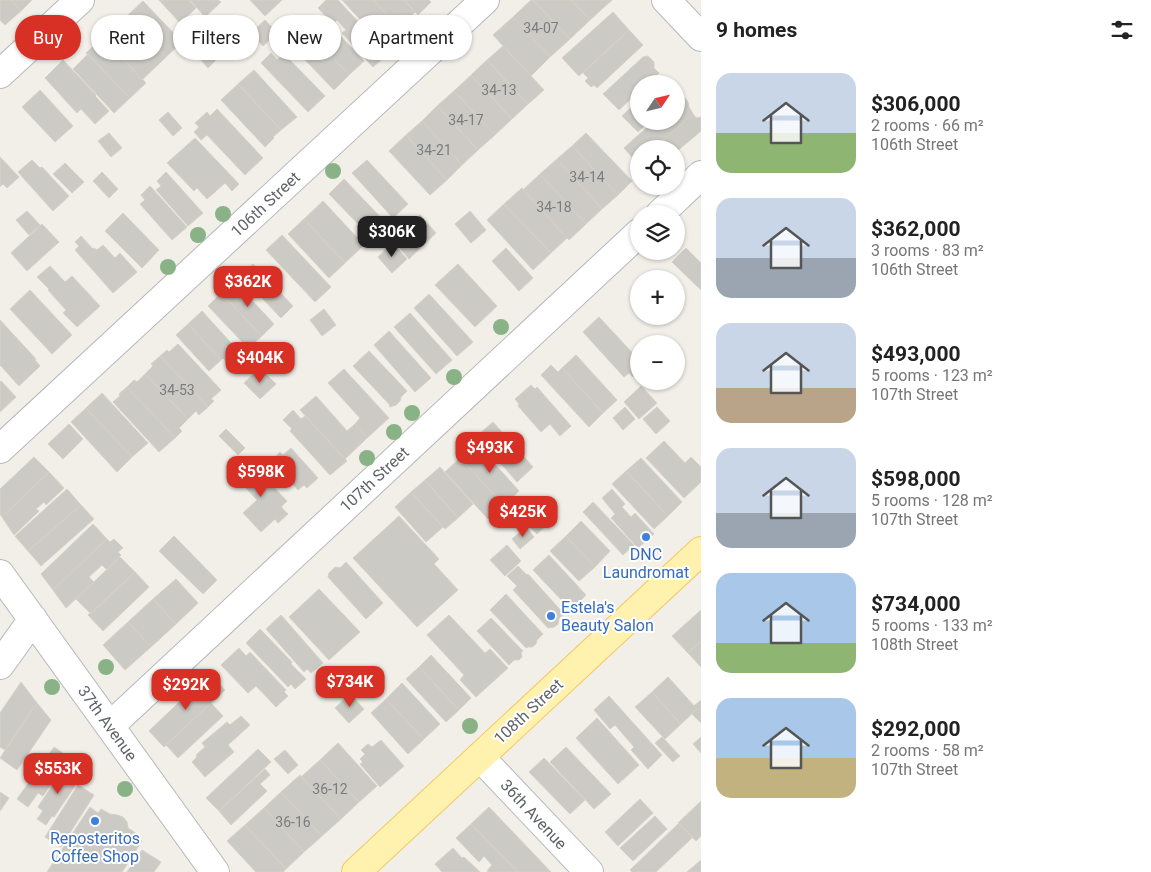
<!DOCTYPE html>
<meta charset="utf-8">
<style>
:root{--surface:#fff;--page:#f2f2f2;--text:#222;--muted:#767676;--accent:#d93025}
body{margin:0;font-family:Roboto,sans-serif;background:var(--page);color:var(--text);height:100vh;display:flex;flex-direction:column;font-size:19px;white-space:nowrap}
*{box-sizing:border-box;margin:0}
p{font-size:16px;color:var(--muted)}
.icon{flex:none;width:28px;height:28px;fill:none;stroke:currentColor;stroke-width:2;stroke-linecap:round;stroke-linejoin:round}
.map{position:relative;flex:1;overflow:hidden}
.details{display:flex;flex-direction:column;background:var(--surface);width:450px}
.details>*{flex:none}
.banner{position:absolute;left:15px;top:15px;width:475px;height:45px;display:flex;gap:10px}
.needle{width:32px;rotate:55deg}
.buttons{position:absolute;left:630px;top:75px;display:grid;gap:10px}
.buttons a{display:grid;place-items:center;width:55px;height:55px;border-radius:50%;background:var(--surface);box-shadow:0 1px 4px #0004;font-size:25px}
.price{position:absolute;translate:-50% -42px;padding:0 11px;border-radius:10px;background:var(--accent);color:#fff;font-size:16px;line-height:32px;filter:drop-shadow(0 1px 2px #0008)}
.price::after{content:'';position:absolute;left:50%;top:30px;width:15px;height:11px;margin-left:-8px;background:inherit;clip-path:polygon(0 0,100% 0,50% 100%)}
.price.active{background:#222;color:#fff}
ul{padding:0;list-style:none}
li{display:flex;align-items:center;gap:15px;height:125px;padding:0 15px}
li span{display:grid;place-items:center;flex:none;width:140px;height:100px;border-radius:15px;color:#555}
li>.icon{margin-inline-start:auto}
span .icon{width:60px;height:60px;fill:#fffc;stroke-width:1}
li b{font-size:21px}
h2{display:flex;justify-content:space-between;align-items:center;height:60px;padding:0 15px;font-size:21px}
.chip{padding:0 18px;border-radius:22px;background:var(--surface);box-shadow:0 1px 4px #0004;font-size:18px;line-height:45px}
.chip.active{background:var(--accent);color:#fff}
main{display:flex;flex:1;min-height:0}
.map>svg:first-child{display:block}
.building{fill:#cccac5;stroke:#d6d1c6}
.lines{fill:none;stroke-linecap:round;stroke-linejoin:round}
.minor-casing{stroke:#b5b8bc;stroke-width:30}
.major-casing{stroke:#f2c960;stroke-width:30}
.minor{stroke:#fff;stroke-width:28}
.major{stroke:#fff2af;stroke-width:28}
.tree{fill:#89b387}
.shop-dot{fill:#3f7fe0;stroke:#fff;stroke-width:2}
.labels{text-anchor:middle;stroke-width:4;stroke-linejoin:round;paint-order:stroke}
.number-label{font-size:14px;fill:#7a7d7f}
.street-label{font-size:16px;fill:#5f6368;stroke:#fff}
.shop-label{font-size:16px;fill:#366cbe;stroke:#fff}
</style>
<main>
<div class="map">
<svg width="701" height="872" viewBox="0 0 701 872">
<rect width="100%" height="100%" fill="#f1efe8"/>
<path class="building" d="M0,0H11L21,11L5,25L0,20Z
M11,0H32L21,11Z
M159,0H189L196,8L180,23Z
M190,0H218L221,2L205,17Z
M250,0H282L265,16Z
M326,0H338L388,54L373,67L342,33L346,30L337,20L333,24L318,8Z
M342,0H373L398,27L382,43Z
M373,0H404L415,12L398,27Z
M404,0H429L431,2L418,15Z
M531,0H533L570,39L550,57L513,17Z
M533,0H571L590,20L570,39Z
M571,0H612L590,20Z
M143,1L182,42L166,57L127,16Z
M613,12L629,30L579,76L562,58Z
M321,15L364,61L349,75L306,29Z
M127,16L166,57L142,80L104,38Z
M513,17L550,57L531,76L493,35Z
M265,20L277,33L263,46L251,33Z
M306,29L349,75L334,90L290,44Z
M629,30L643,45L597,88L594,85L591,87L585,81L588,78L583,73Z
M103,37L146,83L130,98L86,53Z
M202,43L217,59L208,68L193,51Z
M503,46L544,90L528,104L487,60Z
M271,53L277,60L284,54L325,96L308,112L261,63Z
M88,54L130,98L114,113L73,69Z
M648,56L654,62V68L659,73L647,84H639V91L619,110L603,94L643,57Z
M63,60L96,95L95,96L109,111L95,124L81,109L77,113L45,78Z
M487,60L528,104L512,119L471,75Z
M254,70L297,117L281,130L238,84Z
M471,75L512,119L495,135L454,91Z
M662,77L668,78L673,84H656L661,79L660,78Z
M238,84L281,130L273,137L274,138L265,147L221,100Z
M40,90L73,126L55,142L22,107Z
M454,91L495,135L478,150L437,106Z
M680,98H685L688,102L689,107L693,114L653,149H639V161L637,163L624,148L654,121H676V102Z
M639,100V121H650L638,132L622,116Z
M437,106L478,150L462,165L422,121Z
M217,109L263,158L245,175L207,135L201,140L194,132L199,127L195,123L207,112L210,116Z
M168,112L182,128L173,136L159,120Z
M693,114L696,118L701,117V131L676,152V149H653Z
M422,121L462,165L447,180L406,135Z
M109,133L122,148L111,157L98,141Z
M586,133L632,181L618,195L572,146Z
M406,135L447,180L430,195L389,151Z
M195,138L239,184L232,191L225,183L207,199L197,188L194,191L167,163Z
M572,146L618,195L602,209L557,159Z
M0,157L19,177L7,188L3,184L0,187Z
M557,159L602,209L586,224L540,174Z
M32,160L40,168L42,167L69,196L53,211L26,181L18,172Z
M367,160L408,204L393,218L352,173Z
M65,163L84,182L72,193L53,174Z
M102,172L118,189L109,198L93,181Z
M166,172L203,213L188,226L156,190L161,186L157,181Z
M540,174L586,224L569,240L523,190Z
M344,179L387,224L380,231L371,222L363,229L329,194Z
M150,186L187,227L172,240L140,204L145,200L141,195Z
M522,188L567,238L551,253L504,204Z
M323,201L364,245L345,263L304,219Z
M504,204L551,253L533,270L487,220Z
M27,211L40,225L29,235L16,220Z
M470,211L486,230L471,243L455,224Z
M123,213L159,250L142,268L105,231Z
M420,215L436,233L409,259L393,240Z
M304,219L345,263L329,278L288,234Z
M42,224L59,242L27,271L11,253Z
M282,235L331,287L315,302L266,250Z
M81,236L93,249L94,248L97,250L103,245L115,258L120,253L137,272L113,293L75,250L79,246L75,242Z
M393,243L407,259L392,273L378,257Z
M506,248L533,278L519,291L492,261Z
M686,248L701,263V290L672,262Z
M253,264L293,306L281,318L241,276Z
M458,264L497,306L475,327L435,285Z
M50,266L65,282L72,276L100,306L77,327L63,313L66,310L48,290L49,289L37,277Z
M234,281L274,324L262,336L221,293Z
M30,290L72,335L52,354L10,309Z
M221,293L262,336L248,348L208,306Z
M429,294L473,342L457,356L414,308Z
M324,309L336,325L322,336L310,320Z
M202,311L242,355L230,366L223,358L221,360L188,324Z
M410,313L452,360L436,374L394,327Z
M599,317L639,360V372L633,377L629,373L624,377L583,332Z
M0,320L36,359L35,360L40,366L19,386L0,365Z
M188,324L221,360L209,371L176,335Z
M389,331L431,378L415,392L374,345Z
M178,344L221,390L211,399L214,401L208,407L160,356L167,350L169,352Z
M369,351L407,391L401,397L400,401L396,405L390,407L389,404L353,366Z
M576,355L617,400L603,413L562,368Z
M160,356L208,407L199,415L196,411L188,419L145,374L153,366L151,364Z
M551,365L558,372L562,368L603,413L589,427L541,375Z
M260,368L276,384L260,399L244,383Z
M344,369L389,418L367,438L355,424L360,418L328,383Z
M145,374L188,419L179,428L182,431L175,438L127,387L134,380L137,382Z
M1,381L16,397L0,412V382Z
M531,385L535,389L537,387L571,426L560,436L550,424L541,432L518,406L519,404L515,399Z
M641,386L657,403L639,419L624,402Z
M127,387L175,438L159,452L113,402L120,396L119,394Z
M102,393L148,443L132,457L86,408Z
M316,396L347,431L355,424L367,438L345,459L300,410Z
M625,407L635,419L623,430L613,418Z
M657,407L670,421L656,434L643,419Z
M86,408L132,457L117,472L71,422Z
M293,410L301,419L305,416L347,461L330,475L290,431L292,429L283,420Z
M493,422L533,467L517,482L477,436Z
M69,424L83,439L63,459L48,444Z
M226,429L245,448L238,455L219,436Z
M664,441L685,463L691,457L701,467V482L684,498L646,458Z
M476,443L519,491L504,505L460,458Z
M291,448L318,478L307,488L304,485L298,490L286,476L283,479L268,464L280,452L283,455Z
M34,457L49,472L2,517L0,514V489Z
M460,458L504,505L488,519L445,472Z
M641,458L682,502L668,516L626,471Z
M249,461L287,501L282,506V508L288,514L278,523L275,519L261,532L243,513L257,500L234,475Z
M440,467L473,504L458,518L425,480Z
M626,471L668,516L654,529L612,484Z
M49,472L64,488L46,505L44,502L36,509L39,511L14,535L2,517Z
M425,480L458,518L445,529L411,492Z
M67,489L81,505L28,551L15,536Z
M612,489L625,504L622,507L631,517L635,513L654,534L638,548L611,518L615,514L602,498Z
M411,492L443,527L426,542L395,507Z
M593,502L634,545L623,555L583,512Z
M81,505L94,519L41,566L28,551Z
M543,509L552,520L537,534L527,524Z
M399,516L439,559L434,564L458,590L417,627L353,558Z
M581,521L610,551L595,567L566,536Z
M93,524L107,539L53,590L41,574Z
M526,527L534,537L520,549L512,539Z
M174,536L217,580L203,594L159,551Z
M566,536L595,567L579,581L550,551Z
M107,539L110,542L114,539L123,548L118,552L121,555L107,570L102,565L89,577L94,582L66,608L53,590Z
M507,545L521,561L505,576L490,560Z
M549,555L586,595L581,600L579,605L576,608L570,609L533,570Z
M120,557L135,572L91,614L76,599Z
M346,562L383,603L366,619L328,577L329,573L335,567L340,568Z
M518,566L527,575L528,574L564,614L559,618L558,624L554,627L548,628L513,590L517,586L507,576Z
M135,572L149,587L103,631L88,615Z
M176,579L198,603L176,624L153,599Z
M319,589L360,632L329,660L289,617Z
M506,594L543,634L537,640L536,644L532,647H528L526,648L490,610Z
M153,599L176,624L151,647L128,622Z
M701,610V641L688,653L672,636Z
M281,615L323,663L311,673L307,669L304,672L266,629Z
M449,615L485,653L490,649L508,668L476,697L460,680L464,675L427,635Z
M491,618L523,651L521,652L522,657L519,660H514L509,665L477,631Z
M128,622L151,647L125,670L103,645Z
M260,629L292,662L291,664L306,679L295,689L291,684L288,687L246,643Z
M701,641V667L688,653Z
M239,648L246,656L250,652L286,690L284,692L288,696L276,707L256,686L248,693L221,665Z
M431,655L471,698L459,710L419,667Z
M419,667L459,710L446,722L406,679Z
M212,676L225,690L164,747L149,731L194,688L196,690Z
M668,677L697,709L681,724L652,692Z
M21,682L37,703L5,750L0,747V713Z
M402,683L440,724L424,739L386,699Z
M652,692L681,724L665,739L635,707Z
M350,694L364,709L349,723L335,708Z
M609,696L662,755L648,769L631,750L634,747L615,725L610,729L594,710Z
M386,699L424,739L408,754L371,713Z
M701,700V723L692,714L697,709L694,706Z
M37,703L51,720L17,770L0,758Z
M211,703L223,716L178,758L166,745Z
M241,716L250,725L228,745L234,752L205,777L192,762L197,757L196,755L205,747L202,743L227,722L230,725Z
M597,718L639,765L618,784L576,738Z
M662,737L680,756L673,762L655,743Z
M701,737V753L693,744Z
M381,740L404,766L380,787L360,764L363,762L360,759L365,754L361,750L368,744L372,747Z
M338,743L377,786L359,802L320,760Z
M54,747L70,758L43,796L38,793L28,807L17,799Z
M566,747L611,794L594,809L550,762Z
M258,749L271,762L219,811L206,798Z
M285,750L298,765L288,774L274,759Z
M544,758L585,800L570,814L529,772Z
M320,760L359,802L341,819L301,777Z
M65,766L81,777L54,817L52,816L46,825L37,819L43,811L38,807Z
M265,769L270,775L260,784L267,791L231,825L219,811Z
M300,775L341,819L322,836L281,792Z
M78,785L94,795L61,847L45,837Z
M0,792L9,798L0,811Z
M281,792L322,836L304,852L264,808Z
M640,799L653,813L618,846L605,832Z
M701,801V836L696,841L678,823Z
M90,807L98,813L101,809L110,814L117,815L123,817L127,822L128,828L137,834L135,837L142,841L122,872H47Z
M489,807L551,872H518L471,824Z
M264,808L304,852L286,869L245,825Z
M655,816L667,829L633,861L620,848Z
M679,823L693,837L656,872H632L630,870Z
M471,824L517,871L516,872H488L487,871L492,865L484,856L479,862L456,838Z
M245,825L286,869L283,872H256L227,841Z
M453,848L462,858L464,857L480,872H442L435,864Z
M142,850L161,862L154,872H127Z
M701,860V872H687Z"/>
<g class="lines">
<g class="minor-casing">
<path id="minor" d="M666,0L701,37
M0,74L80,0
M660,214L701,175
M0,449L485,0
M0,574L215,872
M0,665L33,619
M110,726L639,233
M480,757L589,872"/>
</g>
<g class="major-casing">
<path id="major" d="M356,872L701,551"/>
</g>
<use href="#minor" class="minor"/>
<use href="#major" class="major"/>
</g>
<g class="tree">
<circle cx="333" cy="171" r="8"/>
<circle cx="223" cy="214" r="8"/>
<circle cx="198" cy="235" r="8"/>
<circle cx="168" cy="267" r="8"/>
<circle cx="501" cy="327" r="8"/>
<circle cx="454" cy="377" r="8"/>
<circle cx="412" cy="413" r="8"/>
<circle cx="394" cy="432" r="8"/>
<circle cx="367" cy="458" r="8"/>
<circle cx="106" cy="667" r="8"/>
<circle cx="52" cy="687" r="8"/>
<circle cx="470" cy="726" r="8"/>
<circle cx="125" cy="789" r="8"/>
</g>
<g class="shop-dot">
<circle cx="646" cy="537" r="5"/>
<circle cx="551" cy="616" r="5"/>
<circle cx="95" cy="821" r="5"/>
</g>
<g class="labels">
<g class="number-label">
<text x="541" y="33">34-07</text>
<text x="499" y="95">34-13</text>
<text x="466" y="125">34-17</text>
<text x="434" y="155">34-21</text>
<text x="587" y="182">34-14</text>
<text x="554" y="212">34-18</text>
<text x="177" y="395">34-53</text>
<text x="330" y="794">36-12</text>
<text x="293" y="827">36-16</text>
</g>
<g class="street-label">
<text transform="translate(265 204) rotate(-43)" y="6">106th Street</text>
<text transform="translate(374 479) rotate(-43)" y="6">107th Street</text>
<text transform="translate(528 711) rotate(-43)" y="6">108th Street</text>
<text transform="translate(108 723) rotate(54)" y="6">37th Avenue</text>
<text transform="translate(534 814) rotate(47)" y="6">36th Avenue</text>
</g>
<g class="shop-label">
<text x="646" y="560">DNC<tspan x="646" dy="18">Laundromat</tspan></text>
<text x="561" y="613" text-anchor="start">Estela's<tspan x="561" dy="18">Beauty Salon</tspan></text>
<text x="95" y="844">Reposteritos<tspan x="95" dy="18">Coffee Shop</tspan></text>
</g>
</g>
</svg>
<div class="buttons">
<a><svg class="needle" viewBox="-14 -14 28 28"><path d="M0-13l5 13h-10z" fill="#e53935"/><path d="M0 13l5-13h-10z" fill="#767676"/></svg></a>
<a><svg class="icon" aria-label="locate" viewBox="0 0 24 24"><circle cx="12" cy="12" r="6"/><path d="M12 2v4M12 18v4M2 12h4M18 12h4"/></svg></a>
<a><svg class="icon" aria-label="layers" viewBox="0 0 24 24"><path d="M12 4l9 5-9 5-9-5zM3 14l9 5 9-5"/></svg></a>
<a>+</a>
<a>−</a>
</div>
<b class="price active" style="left:392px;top:258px">$306K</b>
<b class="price" style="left:248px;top:308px">$362K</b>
<b class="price" style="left:260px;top:384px">$404K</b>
<b class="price" style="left:490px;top:474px">$493K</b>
<b class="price" style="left:261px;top:498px">$598K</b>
<b class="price" style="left:523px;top:538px">$425K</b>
<b class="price" style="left:350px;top:708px">$734K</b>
<b class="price" style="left:186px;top:711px">$292K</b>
<b class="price" style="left:58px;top:795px">$553K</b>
<div class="banner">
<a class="chip active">Buy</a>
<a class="chip">Rent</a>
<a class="chip">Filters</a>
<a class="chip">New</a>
<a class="chip">Apartment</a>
</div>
</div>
<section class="details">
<h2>9 homes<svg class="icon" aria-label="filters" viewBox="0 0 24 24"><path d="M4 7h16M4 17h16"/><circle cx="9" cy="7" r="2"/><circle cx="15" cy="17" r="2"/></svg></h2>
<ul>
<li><span style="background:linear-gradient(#c9d6e8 60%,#8fb573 0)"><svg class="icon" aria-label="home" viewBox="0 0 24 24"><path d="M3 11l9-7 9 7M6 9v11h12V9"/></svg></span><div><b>$306,000</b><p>2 rooms · 66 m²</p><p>106th Street</p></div></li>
<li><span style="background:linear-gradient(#c9d6e8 60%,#9aa5b1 0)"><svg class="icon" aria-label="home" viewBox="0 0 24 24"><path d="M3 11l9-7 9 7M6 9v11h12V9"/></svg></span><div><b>$362,000</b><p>3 rooms · 83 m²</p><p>106th Street</p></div></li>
<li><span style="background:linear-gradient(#c9d6e8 65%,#b9a48a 0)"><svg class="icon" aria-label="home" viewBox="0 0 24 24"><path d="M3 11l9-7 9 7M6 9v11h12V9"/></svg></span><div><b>$493,000</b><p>5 rooms · 123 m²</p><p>107th Street</p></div></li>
<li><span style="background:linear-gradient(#c9d6e8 65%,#9aa5b1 0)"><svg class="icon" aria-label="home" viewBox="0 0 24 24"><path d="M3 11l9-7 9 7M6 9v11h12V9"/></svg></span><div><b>$598,000</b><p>5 rooms · 128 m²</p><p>107th Street</p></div></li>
<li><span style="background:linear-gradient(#a9c7e8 70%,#8fb573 0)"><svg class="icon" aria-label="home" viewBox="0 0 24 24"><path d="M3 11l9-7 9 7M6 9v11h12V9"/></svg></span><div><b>$734,000</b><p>5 rooms · 133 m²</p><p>108th Street</p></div></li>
<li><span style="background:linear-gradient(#a9c7e8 60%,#c2b280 0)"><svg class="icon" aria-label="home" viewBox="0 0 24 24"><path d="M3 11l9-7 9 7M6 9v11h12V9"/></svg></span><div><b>$292,000</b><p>2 rooms · 58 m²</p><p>107th Street</p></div></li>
</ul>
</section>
</main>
